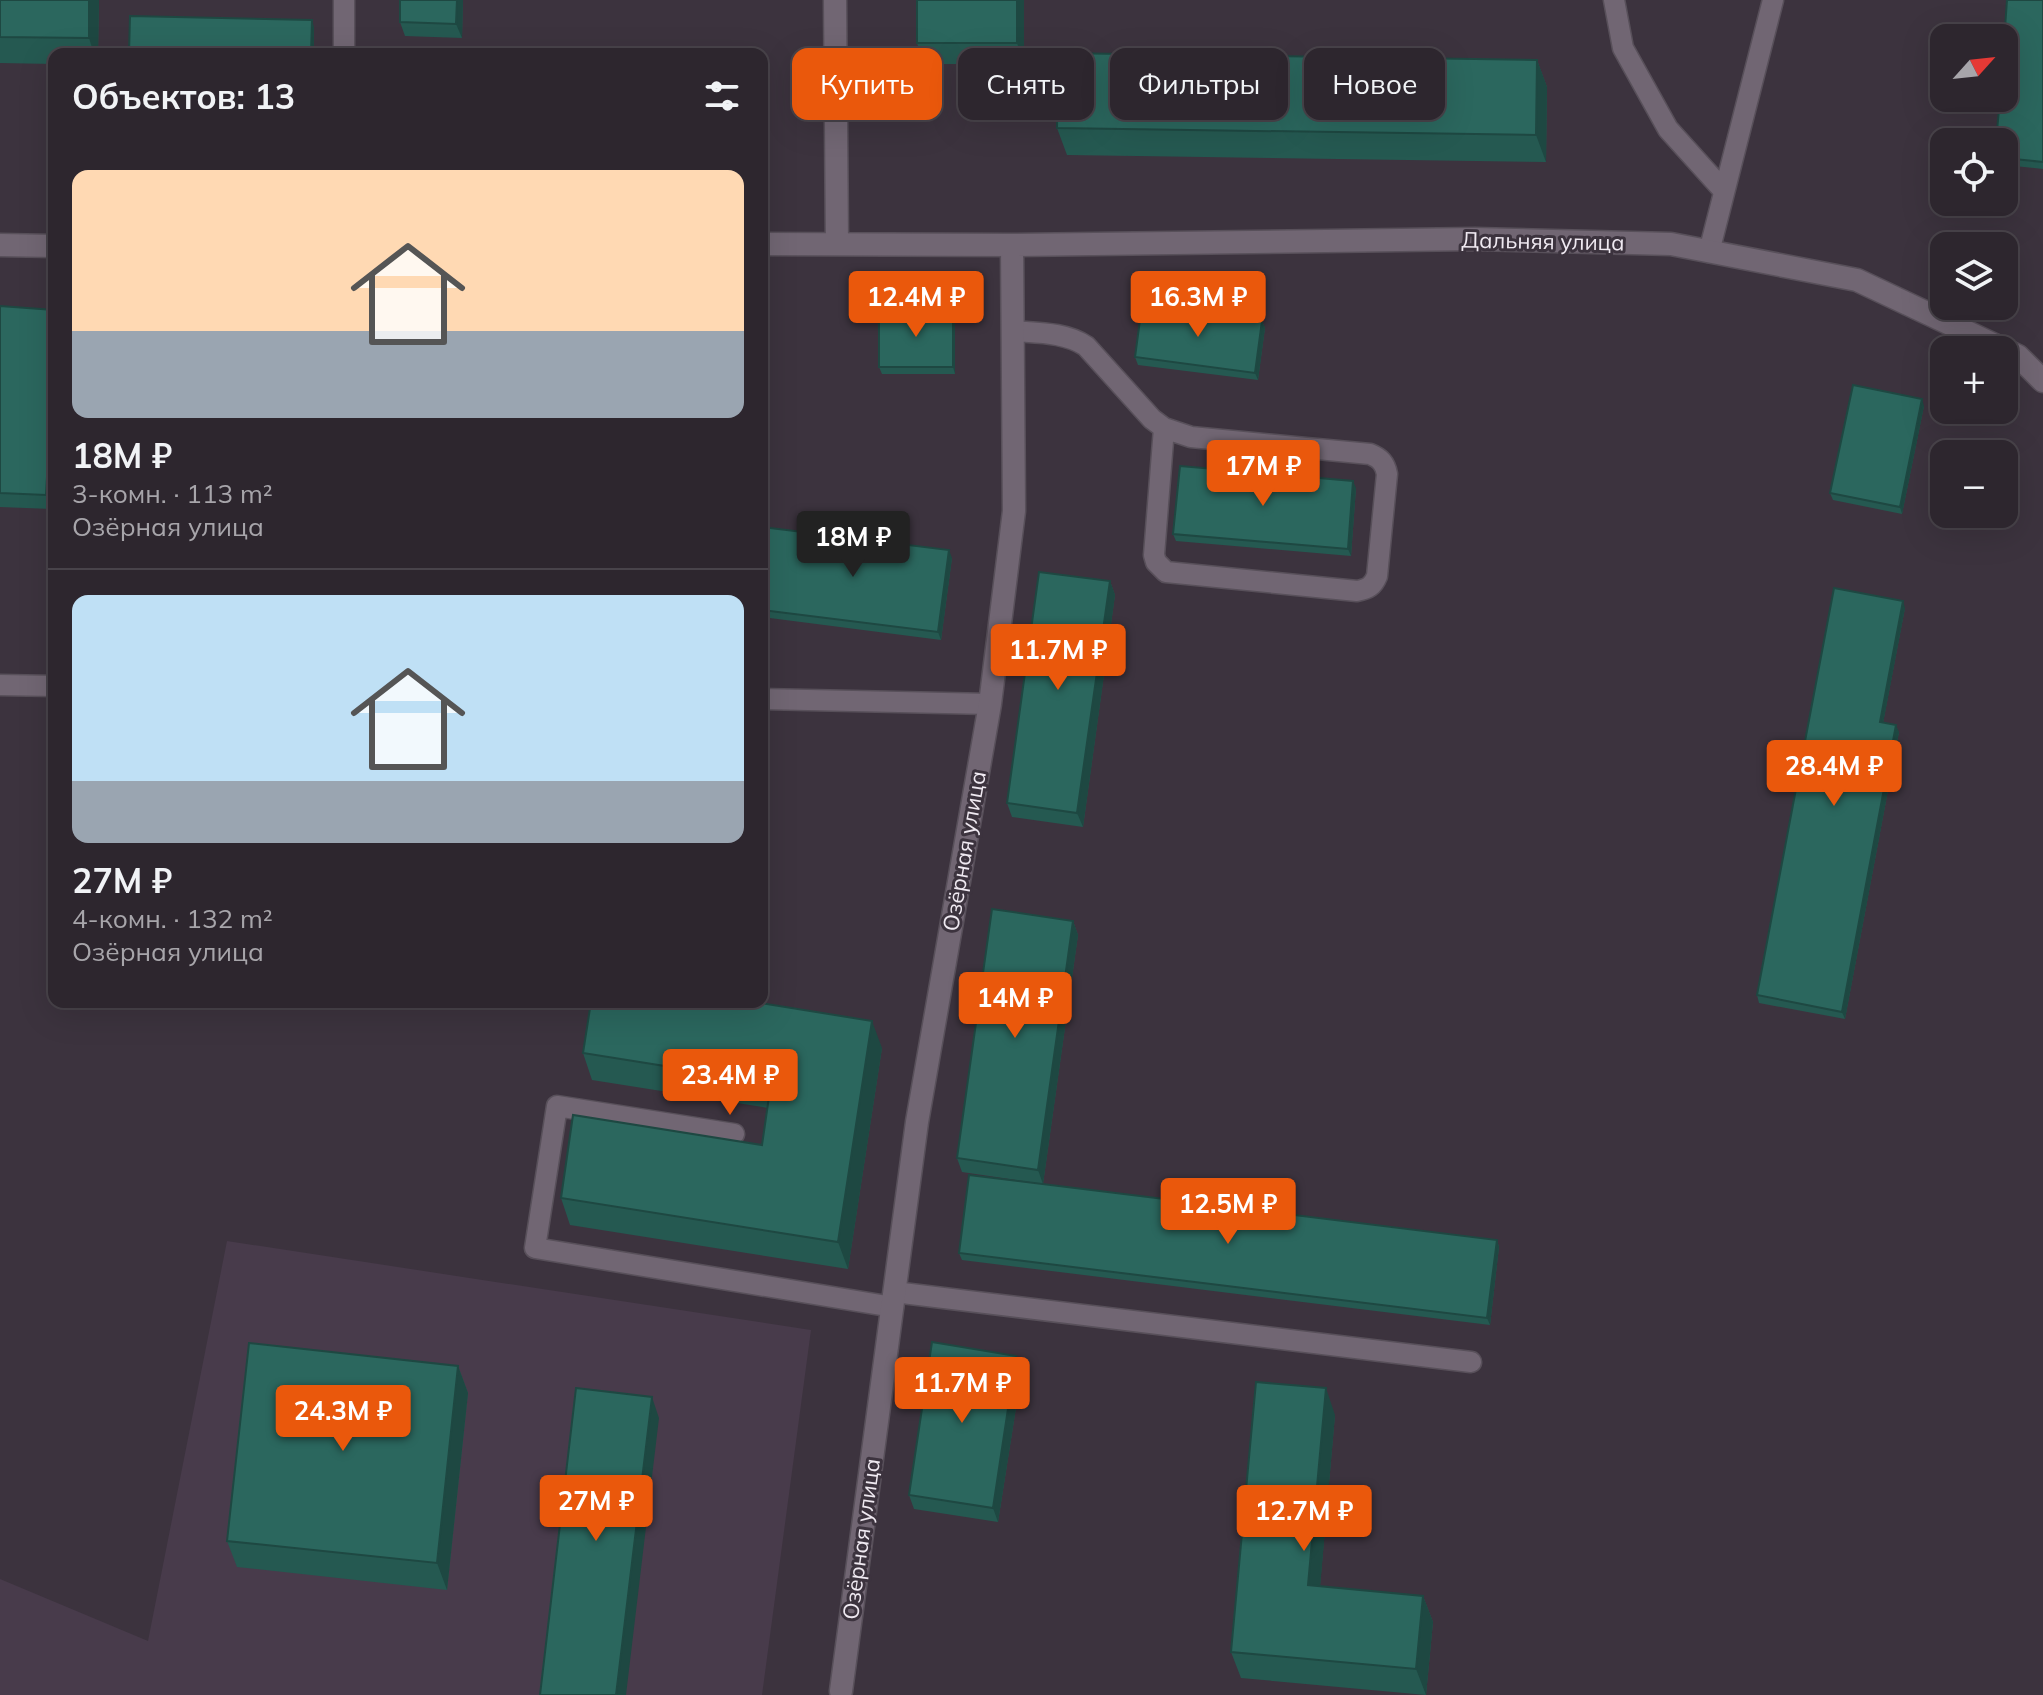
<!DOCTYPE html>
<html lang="ru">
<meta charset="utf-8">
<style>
:root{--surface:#2d262e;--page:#39323a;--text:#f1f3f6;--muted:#a7a5aa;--line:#48434a;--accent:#ea580c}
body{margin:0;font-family:Mulish,sans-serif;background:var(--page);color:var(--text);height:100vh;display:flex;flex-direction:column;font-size:30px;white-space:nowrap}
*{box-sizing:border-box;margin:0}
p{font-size:26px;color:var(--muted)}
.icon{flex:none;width:44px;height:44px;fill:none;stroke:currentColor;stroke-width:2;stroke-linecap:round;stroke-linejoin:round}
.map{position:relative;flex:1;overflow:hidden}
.sheet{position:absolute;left:48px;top:48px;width:720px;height:960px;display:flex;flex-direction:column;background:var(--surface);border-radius:16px;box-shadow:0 8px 32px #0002,0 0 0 2px var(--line)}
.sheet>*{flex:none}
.guide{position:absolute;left:792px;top:48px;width:760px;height:72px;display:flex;gap:16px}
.needle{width:52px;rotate:63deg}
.tools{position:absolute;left:1930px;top:24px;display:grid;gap:16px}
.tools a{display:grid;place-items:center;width:88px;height:88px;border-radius:16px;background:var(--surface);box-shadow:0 8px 32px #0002,0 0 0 2px var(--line);font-size:40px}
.price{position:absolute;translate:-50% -68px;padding:0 18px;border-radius:8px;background:var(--accent);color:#fff;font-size:26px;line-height:52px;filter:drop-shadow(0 2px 4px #0008)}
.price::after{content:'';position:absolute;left:50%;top:48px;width:24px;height:18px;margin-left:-12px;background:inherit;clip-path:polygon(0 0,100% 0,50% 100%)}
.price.active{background:#222;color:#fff}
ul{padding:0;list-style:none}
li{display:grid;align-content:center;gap:16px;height:424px;padding:0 24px}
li+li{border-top:2px solid var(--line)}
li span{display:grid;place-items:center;height:248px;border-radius:16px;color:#555}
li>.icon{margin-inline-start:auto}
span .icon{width:144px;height:144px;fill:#fffc;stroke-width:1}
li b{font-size:34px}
h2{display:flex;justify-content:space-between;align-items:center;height:96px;padding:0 24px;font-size:34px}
.chip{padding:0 28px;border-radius:16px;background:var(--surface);box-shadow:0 8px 32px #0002,0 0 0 2px var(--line);font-size:28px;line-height:72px}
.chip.active{background:var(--accent);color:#fff}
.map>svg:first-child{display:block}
.built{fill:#483b4b}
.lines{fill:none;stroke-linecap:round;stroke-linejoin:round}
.service-casing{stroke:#58505a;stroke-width:23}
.minor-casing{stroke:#58505a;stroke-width:25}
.service{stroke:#716673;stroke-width:20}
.minor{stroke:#716673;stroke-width:22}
.wall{fill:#255951}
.shaded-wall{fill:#1e4842}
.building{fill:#2b675e;stroke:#1e4842;stroke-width:2}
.labels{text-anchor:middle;stroke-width:6;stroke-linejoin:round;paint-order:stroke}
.street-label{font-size:22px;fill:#efe9f1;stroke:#3c333e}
</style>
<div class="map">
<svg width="2043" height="1695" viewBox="0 0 2043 1695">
<rect width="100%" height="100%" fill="#3c333e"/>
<path class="built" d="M227,1241L811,1330L762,1695H0V1579L148,1641Z"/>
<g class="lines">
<g class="service-casing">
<path id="service" d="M1614,0L1623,48L1668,129L1724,191
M344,54V0
M1709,252L1773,0
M1013,331C1037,333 1065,332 1086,346L1152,419L1164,428
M1164,428L1191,437L1370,454C1380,458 1385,463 1387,474L1377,576C1373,586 1368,589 1357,591L1166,572L1156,562L1154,555Z
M0,685L54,686
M762,699L990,704
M734,1134L557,1106L535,1248L893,1307
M894,1292L1471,1362"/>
</g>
<g class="minor-casing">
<path id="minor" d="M835,0L837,243
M762,244L1012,245L1475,239L1671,244L1857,280L2018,356L2043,381
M0,245L54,246
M841,1691L917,1122L990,704L1014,511L1012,245"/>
</g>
<use href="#service" class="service"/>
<use href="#minor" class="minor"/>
</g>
<path class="wall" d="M0,0H99L98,54H54V64L0,63Z
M463,0L462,38L405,36L400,22Z
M917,0H1024V64H924L917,43Z
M2043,0V169L2004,165V142Z
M1537,60L1547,87L1546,162L1067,155L1057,128Z
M0,306L52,509L0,507Z
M953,311L955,318V374H882L879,367Z
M1262,321L1265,328L1258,380L1138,365L1135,357Z
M1924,406L1902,514L1833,500L1830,493Z
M1356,488L1351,556L1176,541L1173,534Z
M762,527L952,558L941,640L762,617Z
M1110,581L1115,595L1083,827L1012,817L1007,803Z
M1905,608L1883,723L1899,732L1845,1019L1759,1003L1757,995Z
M1073,921L1078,935L1043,1184L962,1172L957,1158Z
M882,1048L848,1269L570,1225L561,1198L762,1145L768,1108L592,1080L583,1053Z
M1497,1240L1499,1247L1490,1325L962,1260L959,1253Z
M1016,1356L1022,1370L998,1522L914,1509L909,1495Z
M458,1366L468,1393L447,1590L237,1567L227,1541Z
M1335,1415L1320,1586L1423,1596L1433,1622L1426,1695L1241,1678L1231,1652Z"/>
<path class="shaded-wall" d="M89,0H99L98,54H94L89,38Z
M457,0H463L462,38L456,24Z
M1017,0H1024V64L1017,43Z
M312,20L314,27V54H311Z
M1537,60L1547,87L1546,162L1536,135Z
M953,311L955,318V374L953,367Z
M1262,321L1265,328L1258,380L1255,373Z
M54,349V462L52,509L46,495Z
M1922,399L1924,406L1902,514L1900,507Z
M1353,481L1356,488L1351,556L1348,549Z
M949,550L952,558L941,640L938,632Z
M1110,581L1115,595L1083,827L1077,813Z
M1903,601L1905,608L1882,729L1880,722Z
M1896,725L1899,732L1845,1019L1842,1012Z
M1073,921L1078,935L1043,1184L1038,1170Z
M872,1021L882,1048L848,1269L838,1242Z
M1497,1240L1499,1247L1490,1325L1487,1318Z
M1016,1356L1022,1370L998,1522L993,1508Z
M458,1366L468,1393L447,1590L437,1563Z
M1326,1388L1335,1415L1318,1611L1308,1585Z
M652,1397L659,1418L626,1695H616Z
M1423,1596L1433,1622L1426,1695L1416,1669Z"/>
<path class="building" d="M0,0H89V38L0,37Z
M400,0H457L456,24L400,22Z
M917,0H1017V43H917Z
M2007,0H2043V162L2004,158V142H1996L2000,98H2004V42Z
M130,16L312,20L311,54H129Z
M1058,53L1537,60L1536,135L1057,128Z
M1142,305L1262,321L1255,373L1135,357Z
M0,306L54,310V349L46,495L0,493Z
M879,310L953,311V367H879Z
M1853,385L1922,399L1900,507L1830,493Z
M1180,466L1353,481L1348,549L1173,534Z
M762,527L949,550L938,632L762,610Z
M1039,572L1110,581L1077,813L1007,803Z
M1834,588L1903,601L1880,722L1896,725L1842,1012L1757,995Z
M992,909L1073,921L1038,1170L957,1158Z
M591,1002H754L872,1021L838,1242L561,1198L573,1115L762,1145L771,1083L583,1053Z
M969,1175L1497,1240L1487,1318L959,1253Z
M932,1342L1016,1356L993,1508L909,1495Z
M249,1343L458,1366L437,1563L227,1541Z
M1256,1382L1326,1388L1308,1585L1423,1596L1416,1669L1231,1652Z
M576,1388L652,1397L616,1695H540Z"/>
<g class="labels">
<g class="street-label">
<text transform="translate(1543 241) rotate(1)" y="8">Дальняя улица</text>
<text transform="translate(964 851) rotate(-80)" y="8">Озёрная улица</text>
<text transform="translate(861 1539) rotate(-82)" y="8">Озёрная улица</text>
</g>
</g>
</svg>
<div class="tools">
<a><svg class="needle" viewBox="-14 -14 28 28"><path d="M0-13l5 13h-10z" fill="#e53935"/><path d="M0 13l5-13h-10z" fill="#a7a5aa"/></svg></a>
<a><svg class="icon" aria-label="locate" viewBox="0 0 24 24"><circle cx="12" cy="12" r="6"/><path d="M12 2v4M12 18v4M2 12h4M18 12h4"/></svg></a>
<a><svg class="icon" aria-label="layers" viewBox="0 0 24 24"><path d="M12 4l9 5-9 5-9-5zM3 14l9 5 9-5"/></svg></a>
<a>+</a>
<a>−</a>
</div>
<b class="price" style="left:916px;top:339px">12.4M ₽</b>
<b class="price" style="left:1198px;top:339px">16.3M ₽</b>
<b class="price" style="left:1263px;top:508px">17M ₽</b>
<b class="price active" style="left:853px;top:579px">18M ₽</b>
<b class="price" style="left:1058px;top:692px">11.7M ₽</b>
<b class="price" style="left:1834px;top:808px">28.4M ₽</b>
<b class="price" style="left:1015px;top:1040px">14M ₽</b>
<b class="price" style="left:730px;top:1117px">23.4M ₽</b>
<b class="price" style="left:1228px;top:1246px">12.5M ₽</b>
<b class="price" style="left:962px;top:1425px">11.7M ₽</b>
<b class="price" style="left:343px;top:1453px">24.3M ₽</b>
<b class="price" style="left:596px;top:1543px">27M ₽</b>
<b class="price" style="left:1304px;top:1553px">12.7M ₽</b>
<div class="guide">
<a class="chip active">Купить</a>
<a class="chip">Снять</a>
<a class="chip">Фильтры</a>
<a class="chip">Новое</a>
</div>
<section class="sheet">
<h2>Объектов: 13<svg class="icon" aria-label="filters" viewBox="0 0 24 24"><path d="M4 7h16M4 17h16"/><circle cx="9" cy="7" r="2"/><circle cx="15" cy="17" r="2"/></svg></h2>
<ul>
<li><span style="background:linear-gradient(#ffd9b3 65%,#9aa5b1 0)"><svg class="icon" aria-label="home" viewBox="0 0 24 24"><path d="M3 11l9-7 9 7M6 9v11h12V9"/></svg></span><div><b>18M ₽</b><p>3-комн. · 113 m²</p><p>Озёрная улица</p></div></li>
<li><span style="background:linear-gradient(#bfe0f5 75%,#9aa5b1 0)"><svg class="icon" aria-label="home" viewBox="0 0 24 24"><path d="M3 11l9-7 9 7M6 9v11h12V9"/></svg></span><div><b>27M ₽</b><p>4-комн. · 132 m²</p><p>Озёрная улица</p></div></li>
</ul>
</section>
</div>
